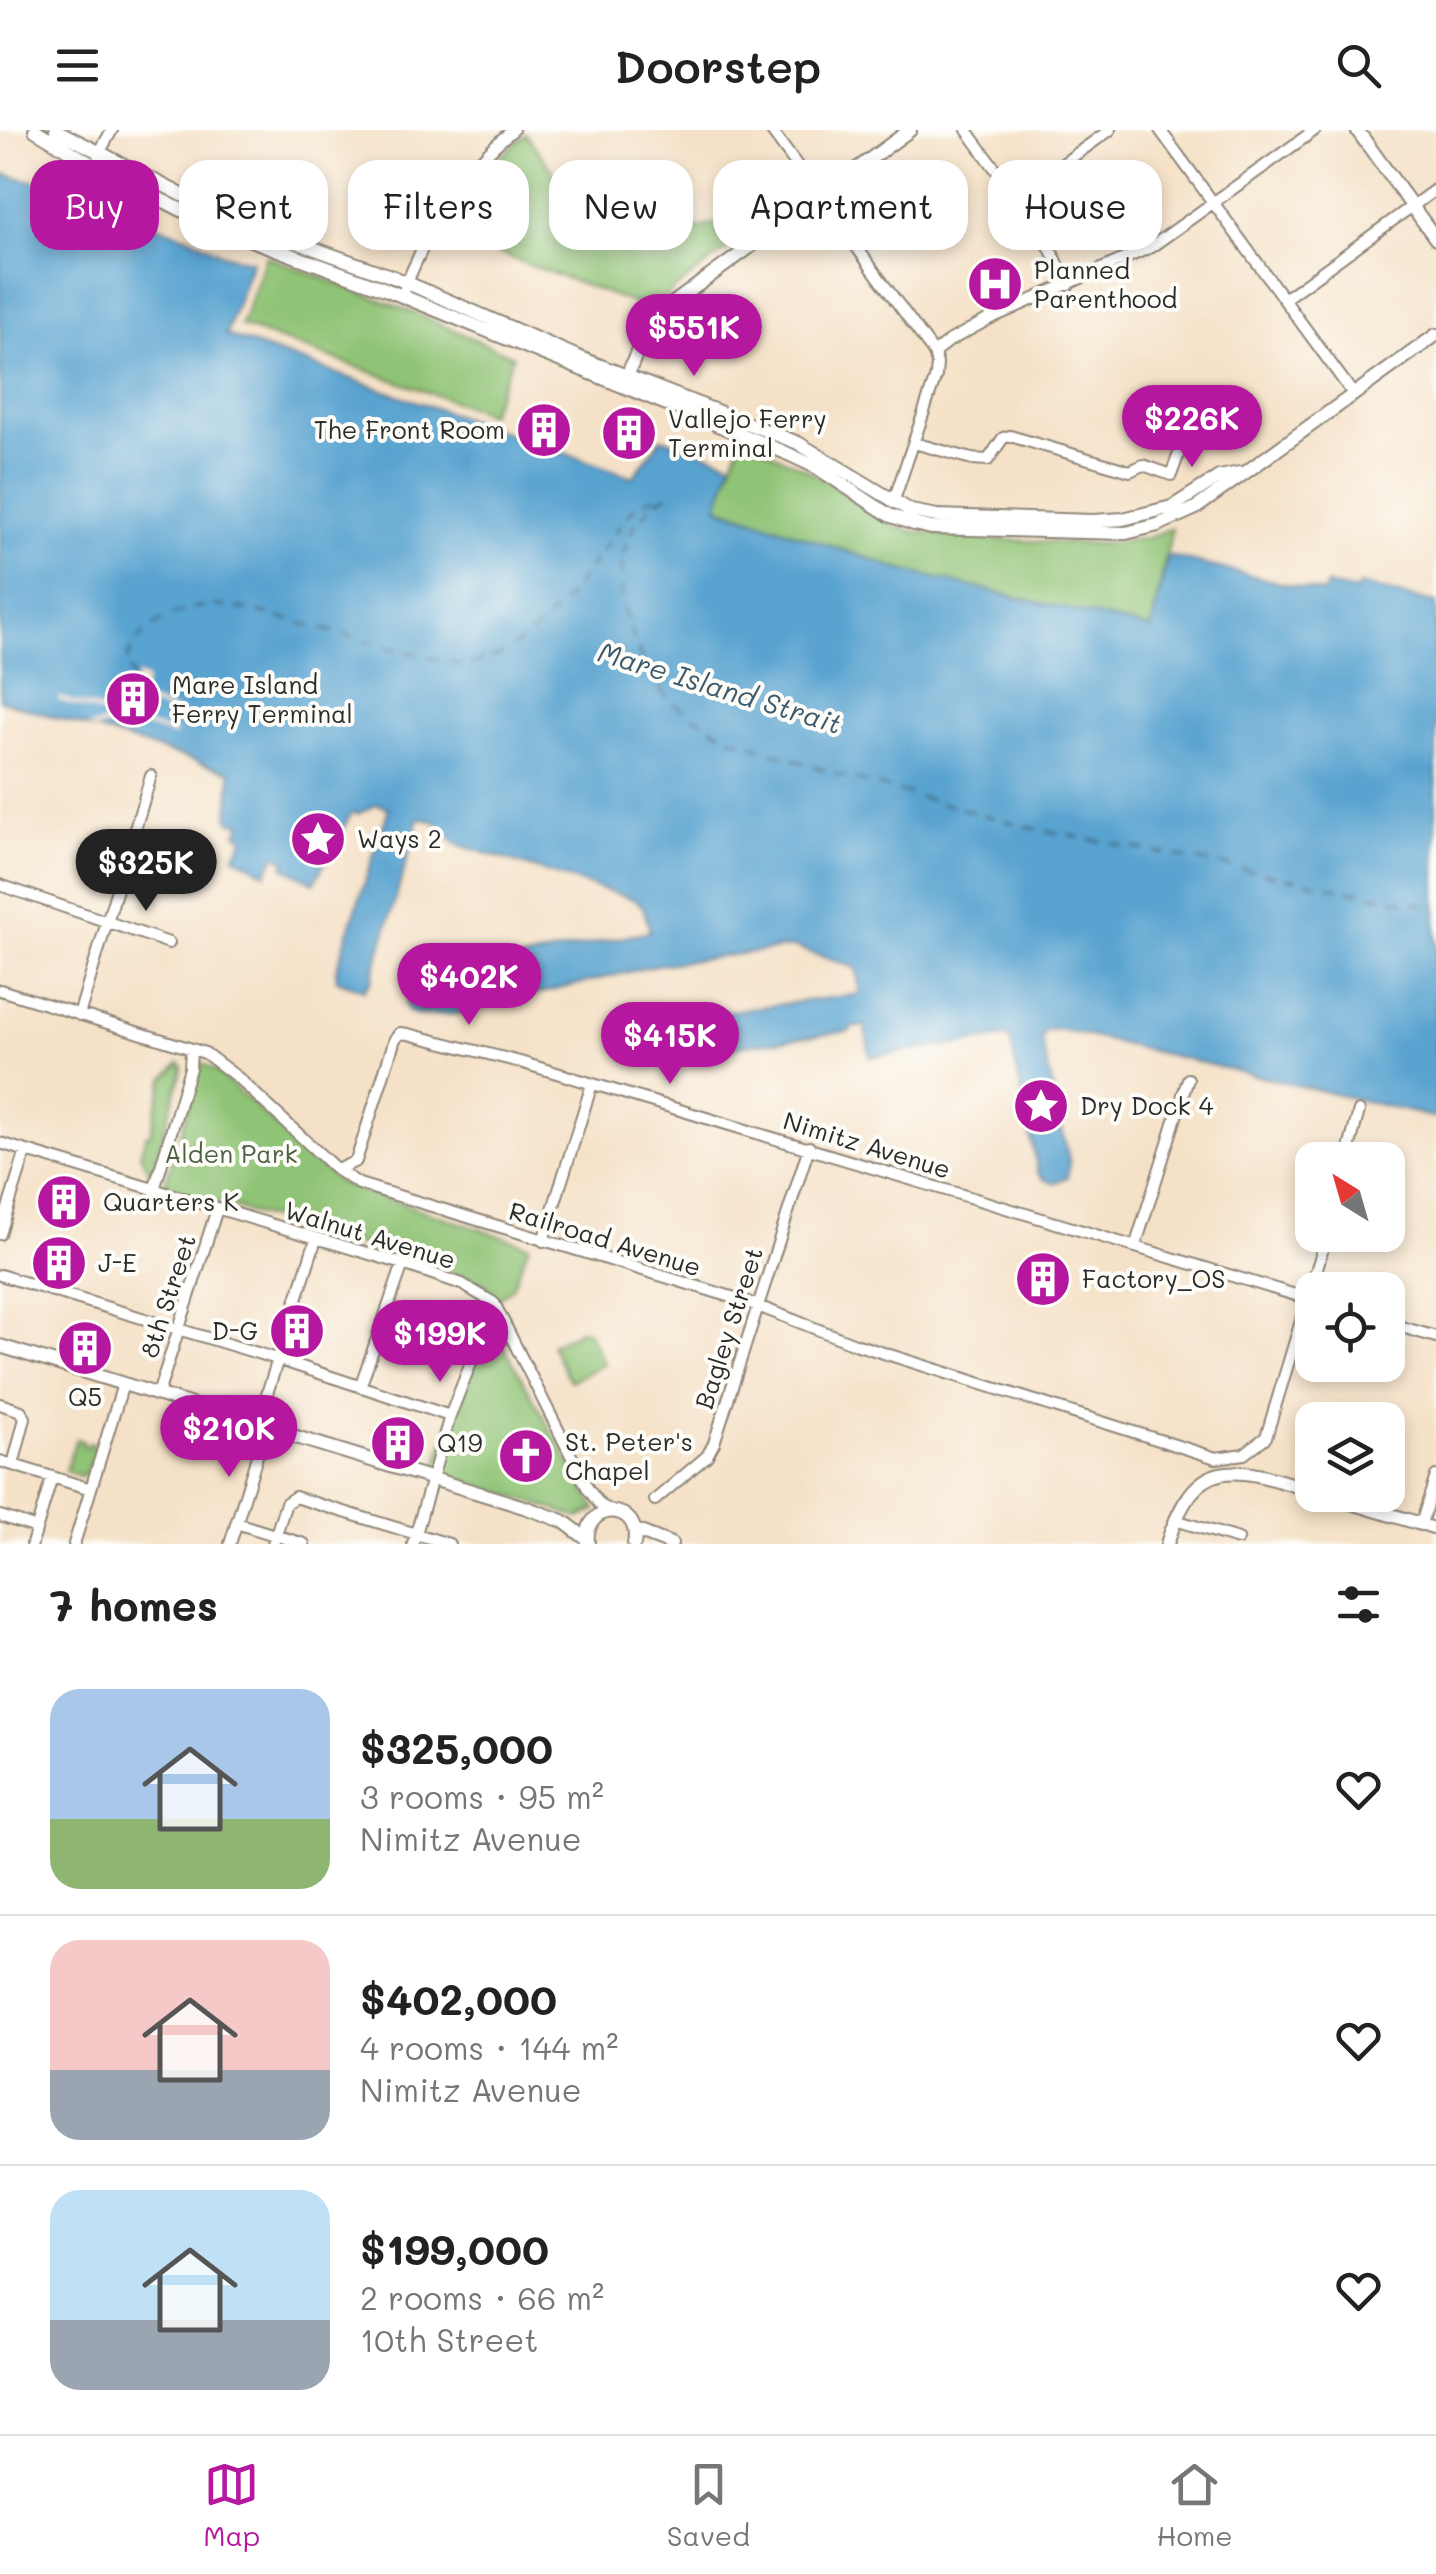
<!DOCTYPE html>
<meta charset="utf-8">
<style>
:root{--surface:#fff;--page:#f2f2f2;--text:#222;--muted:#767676;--line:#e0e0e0;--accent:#b5179e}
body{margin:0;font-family:Mali,sans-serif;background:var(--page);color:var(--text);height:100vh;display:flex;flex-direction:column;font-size:38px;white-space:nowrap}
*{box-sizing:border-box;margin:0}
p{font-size:32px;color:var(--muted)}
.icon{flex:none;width:55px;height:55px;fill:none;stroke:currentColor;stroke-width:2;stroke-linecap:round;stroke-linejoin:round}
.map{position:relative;height:1414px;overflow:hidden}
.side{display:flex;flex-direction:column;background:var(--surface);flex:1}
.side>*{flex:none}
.top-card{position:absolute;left:30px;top:30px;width:1378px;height:90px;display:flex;gap:20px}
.needle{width:65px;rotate:323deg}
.buttons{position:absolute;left:1295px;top:1012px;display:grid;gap:20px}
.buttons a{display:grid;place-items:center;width:110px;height:110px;border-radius:20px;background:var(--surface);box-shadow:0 5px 15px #0003;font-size:50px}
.price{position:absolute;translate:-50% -85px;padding:0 22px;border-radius:35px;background:var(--accent);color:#fff;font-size:32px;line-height:65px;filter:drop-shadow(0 2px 5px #0008)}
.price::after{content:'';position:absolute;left:50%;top:60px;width:30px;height:22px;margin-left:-15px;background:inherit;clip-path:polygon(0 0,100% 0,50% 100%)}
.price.selected{background:#222;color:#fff}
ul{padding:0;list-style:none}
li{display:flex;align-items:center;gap:30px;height:250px;padding:0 50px}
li+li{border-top:2px solid var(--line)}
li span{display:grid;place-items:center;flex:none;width:280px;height:200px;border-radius:30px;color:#555}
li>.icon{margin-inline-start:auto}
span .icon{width:120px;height:120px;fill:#fffc;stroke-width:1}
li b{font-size:42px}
h2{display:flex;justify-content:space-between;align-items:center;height:120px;padding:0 50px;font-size:42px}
.pill{padding:0 35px;border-radius:30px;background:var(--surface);box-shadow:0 5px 15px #0003;font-size:35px;line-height:90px}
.pill.selected{background:var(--accent);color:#fff}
header{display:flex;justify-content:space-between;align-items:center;height:130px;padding:0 50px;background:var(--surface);font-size:45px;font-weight:600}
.menu{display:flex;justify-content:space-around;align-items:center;height:140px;border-top:2px solid var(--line);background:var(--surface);font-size:28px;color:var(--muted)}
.menu a{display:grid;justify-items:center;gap:5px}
.menu .selected{color:var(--accent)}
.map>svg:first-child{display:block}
.green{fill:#8fc375;stroke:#5d7750;stroke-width:2.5}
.water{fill:#58a3d0;stroke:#42677e;stroke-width:2.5}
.pier{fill:#f5e1c7}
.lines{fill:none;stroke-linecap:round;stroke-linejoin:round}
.ferry{stroke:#3d5b6d;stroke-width:2.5;stroke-dasharray:12 10;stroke-linecap:butt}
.minor-casing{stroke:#908679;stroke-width:14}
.major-casing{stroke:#908679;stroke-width:16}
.minor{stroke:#fff;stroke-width:10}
.major{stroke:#fff;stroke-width:12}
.labels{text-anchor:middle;stroke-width:8;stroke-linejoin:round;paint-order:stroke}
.poi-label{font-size:25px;fill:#2b2b2b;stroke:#fdfcf7;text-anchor:start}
.street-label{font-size:25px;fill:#2b2b2b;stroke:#fdfcf7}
.park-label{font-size:25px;fill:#4e6045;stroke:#fdfcf7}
.water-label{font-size:28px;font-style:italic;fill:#3d5b6d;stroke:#fdfcf7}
</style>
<header><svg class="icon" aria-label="menu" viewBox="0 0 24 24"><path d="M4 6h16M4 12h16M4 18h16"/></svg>Doorstep<svg class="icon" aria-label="search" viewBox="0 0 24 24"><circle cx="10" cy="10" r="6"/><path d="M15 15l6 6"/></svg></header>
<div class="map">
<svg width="1436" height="1414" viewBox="0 0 1436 1414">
<rect width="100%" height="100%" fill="#fdfcf7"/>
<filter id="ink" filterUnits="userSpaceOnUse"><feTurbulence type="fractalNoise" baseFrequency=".01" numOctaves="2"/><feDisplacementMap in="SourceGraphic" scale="20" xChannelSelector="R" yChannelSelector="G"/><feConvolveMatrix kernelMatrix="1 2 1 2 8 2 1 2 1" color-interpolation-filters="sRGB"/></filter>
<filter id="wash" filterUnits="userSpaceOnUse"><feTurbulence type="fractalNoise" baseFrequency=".0048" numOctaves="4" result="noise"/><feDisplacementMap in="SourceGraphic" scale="40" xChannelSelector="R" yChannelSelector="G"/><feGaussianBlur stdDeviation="2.25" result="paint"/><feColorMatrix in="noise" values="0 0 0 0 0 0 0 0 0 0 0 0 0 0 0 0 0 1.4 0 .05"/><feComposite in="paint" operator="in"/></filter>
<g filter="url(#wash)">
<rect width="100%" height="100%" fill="#f5e1c7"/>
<path class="green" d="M526,4L593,97L609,98L667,58L697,99L717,93L726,97L717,103L723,112L731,116L649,179L497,123L498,120L466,117L445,107C468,67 489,33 526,4Z
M266,126L412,182L513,226L489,284L241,196Z
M742,308L810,341L891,394L913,401L988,409L1098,414L1147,408L1172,398L1151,499L901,440L717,376Z
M180,933L183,937L151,1044L140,1024L146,1005H150L164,949Z
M202,933L216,941L341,1054L529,1115L512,1157L498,1169L485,1154L473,1149L164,1057Z
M492,1195L596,1380L579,1388L436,1341L446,1304L487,1197Z
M582,1199L588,1202L604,1234L570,1251L551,1215Z
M76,1309L84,1312L83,1316L87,1318L89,1313L96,1315L86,1344L80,1346L65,1341Z"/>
<path class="water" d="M0,43L52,56L194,109L223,124L252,131L226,205L633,347L662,308L732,332L718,377L901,440L1151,499L1168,426L1324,463L1327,455L1357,461L1359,455L1436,473V988L1059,899L1045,901L1041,908L1070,1034L1067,1047L1055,1053L1044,1049L1038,1043L1011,913L1006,907L870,927L865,896L851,898L850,901L657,927L635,920L633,903L652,891L860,864L856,838L793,817L657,835L455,884L418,885L409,881L406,875L409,863L444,847L650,801L643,777L636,770L456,714L436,692L419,688L371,852L364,860L337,850L336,840L389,678L377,674L358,684L352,682L314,753L284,737L286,731L276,725L266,743L234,726L244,708L237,703L242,693L231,692L228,687L231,642L0,570Z"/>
<path class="pier" d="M137,545L147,549L142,569L180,581L179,584L140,573L137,591L176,603L174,606L136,594L137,599L128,596L126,600L136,606L122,602L123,592L95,600L88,597L118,589L58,570L59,567L122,586Z"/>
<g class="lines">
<path class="ferry" d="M668,364L653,373L632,400L622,427L621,474L641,528L667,569L726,606L839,645L1028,697L1436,777
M135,550L126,536C131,499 179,476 214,476C250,477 284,489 319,498C366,511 413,524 461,535C473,532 488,531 499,525C559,494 592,430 632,380L649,369L661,366"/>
</g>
</g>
<g filter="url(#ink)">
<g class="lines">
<g class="minor-casing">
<path id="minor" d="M771,0L934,223L937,234L936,246L893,373
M967,0L1042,103L1069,155
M1160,0L1354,265
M98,25L112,0
M1015,68L1110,0
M402,166C424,106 462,40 513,0
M1284,169L1436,59
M934,223L949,211L989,189L1151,117L1315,0
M914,313L972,329L988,330L1003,308L1010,306L1130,341L1143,335L1171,345L1178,326
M0,755L169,813
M0,860L205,923L237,947L337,1040L359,1054L745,1171L855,1214L1216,1328L1244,1324L1266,1307L1327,1105
M79,885L151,646
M0,1013L403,1134L462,1154L494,1173L588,1359L600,1375L611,1381
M1346,1030L1359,981
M337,1040L356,1031L395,909L400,903L408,904L520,932L1312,1170
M154,1060L190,938L191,919
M0,1104L26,1021
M543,1111L592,954
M1135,1117L1188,949
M0,1145L277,1229L450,1286
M1388,1193L1436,1207
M360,1257L403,1134
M158,1264L217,1079
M0,1274L21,1281L25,1288L13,1335
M257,1295L316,1109
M0,1331L91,1359
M1436,1346L1421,1394L1436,1399
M655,1370L707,1326L714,1313L809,1017
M0,1386L37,1398
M1175,1390L1238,1409
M236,1393L304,1414
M32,1414L52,1347
M74,1414L123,1254
M230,1414L266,1297
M273,1414L286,1373L295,1367L449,1414
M413,1414L450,1286L494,1174"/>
</g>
<g class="major-casing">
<path id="major" d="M35,0L93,35L215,97L385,159L784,322L816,337L889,385L914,394L931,398L1126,403L1158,395L1196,378L1436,205
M56,0L221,85L396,148L578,227L798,313L911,381L937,386L1093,391L1123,389L1172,377L1219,347L1240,343
M1357,0L1436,109
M625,251L645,203L661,182L910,0
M0,1216L524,1377L563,1391L587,1409
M1325,1365L1421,1394
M635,1400L671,1414
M588,1413C583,1370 643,1372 634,1414
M1167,1414C1196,1322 1235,1336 1312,1361"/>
</g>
<use href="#minor" class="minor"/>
<use href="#major" class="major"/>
</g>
</g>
<defs>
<g id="hospital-disc" transform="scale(2.875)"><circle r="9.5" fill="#b5179e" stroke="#fdfcf7"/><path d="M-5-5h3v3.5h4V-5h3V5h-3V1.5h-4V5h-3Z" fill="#fff"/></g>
<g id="building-disc" transform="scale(2.875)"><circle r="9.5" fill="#b5179e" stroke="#fdfcf7"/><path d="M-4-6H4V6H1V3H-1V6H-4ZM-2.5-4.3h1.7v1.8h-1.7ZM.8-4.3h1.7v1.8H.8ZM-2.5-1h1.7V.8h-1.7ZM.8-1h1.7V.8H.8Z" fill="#fff"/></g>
<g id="sight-disc" transform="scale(2.875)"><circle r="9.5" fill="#b5179e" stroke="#fdfcf7"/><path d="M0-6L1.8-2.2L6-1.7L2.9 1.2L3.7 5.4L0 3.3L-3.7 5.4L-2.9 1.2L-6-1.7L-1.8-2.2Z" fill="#fff"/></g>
<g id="church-disc" transform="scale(2.875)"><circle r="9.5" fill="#b5179e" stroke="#fdfcf7"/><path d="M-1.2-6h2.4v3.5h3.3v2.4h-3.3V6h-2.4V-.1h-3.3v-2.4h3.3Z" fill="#fff"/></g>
</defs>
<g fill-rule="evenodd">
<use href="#hospital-disc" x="995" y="154"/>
<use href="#building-disc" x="544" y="300"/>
<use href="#building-disc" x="629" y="303"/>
<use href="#building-disc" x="133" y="569"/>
<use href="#sight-disc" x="318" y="709"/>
<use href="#sight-disc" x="1041" y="976"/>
<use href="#building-disc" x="64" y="1072"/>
<use href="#building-disc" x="59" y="1133"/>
<use href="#building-disc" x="1043" y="1149"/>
<use href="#building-disc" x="297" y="1201"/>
<use href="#building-disc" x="85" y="1218"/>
<use href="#building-disc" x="398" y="1313"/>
<use href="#church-disc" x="526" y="1326"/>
</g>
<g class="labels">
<g class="poi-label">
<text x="1034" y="149">Planned<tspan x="1034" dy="29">Parenthood</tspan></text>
<text x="668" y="298">Vallejo Ferry<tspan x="668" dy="29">Terminal</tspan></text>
<text x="505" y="309" text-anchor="end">The Front Room</text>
<text x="172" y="564">Mare Island<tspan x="172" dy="29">Ferry Terminal</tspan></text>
<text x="357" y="718">Ways 2</text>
<text x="1080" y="985">Dry Dock 4</text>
<text x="103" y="1081">Quarters K</text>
<text x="98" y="1142">J-E</text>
<text x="1082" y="1158">Factory_OS</text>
<text x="258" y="1210" text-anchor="end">D-G</text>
<text x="85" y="1276" text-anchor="middle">Q5</text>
<text x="565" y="1321">St. Peter's<tspan x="565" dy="29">Chapel</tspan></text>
<text x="437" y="1322">Q19</text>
</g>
<g class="street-label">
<text transform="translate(867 1015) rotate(17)" y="9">Nimitz Avenue</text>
<text transform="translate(370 1105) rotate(17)" y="9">Walnut Avenue</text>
<text transform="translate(605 1109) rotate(17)" y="9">Railroad Avenue</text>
<text transform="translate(168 1166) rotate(-72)" y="9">8th Street</text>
<text transform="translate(729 1198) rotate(-72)" y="9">Bagley Street</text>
</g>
<g class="park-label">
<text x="231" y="1033">Alden Park</text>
</g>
<g class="water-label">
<text transform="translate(720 558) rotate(17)" y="10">Mare Island Strait</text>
</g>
</g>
</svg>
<div class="buttons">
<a><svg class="needle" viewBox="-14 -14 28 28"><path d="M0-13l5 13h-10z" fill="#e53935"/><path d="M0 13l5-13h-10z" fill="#767676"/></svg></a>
<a><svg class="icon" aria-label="locate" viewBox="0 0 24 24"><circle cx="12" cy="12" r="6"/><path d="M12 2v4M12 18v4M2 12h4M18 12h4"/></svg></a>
<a><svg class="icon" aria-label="layers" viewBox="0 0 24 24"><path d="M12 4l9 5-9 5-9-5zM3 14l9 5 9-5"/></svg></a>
</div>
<b class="price" style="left:694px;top:249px">$551K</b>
<b class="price" style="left:1192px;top:340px">$226K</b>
<b class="price selected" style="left:146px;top:784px">$325K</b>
<b class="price" style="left:469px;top:898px">$402K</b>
<b class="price" style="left:670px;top:957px">$415K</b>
<b class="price" style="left:440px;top:1255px">$199K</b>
<b class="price" style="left:229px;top:1350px">$210K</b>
<div class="top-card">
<a class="pill selected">Buy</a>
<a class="pill">Rent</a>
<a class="pill">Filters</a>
<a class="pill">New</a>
<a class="pill">Apartment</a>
<a class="pill">House</a>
</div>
</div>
<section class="side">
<h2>7 homes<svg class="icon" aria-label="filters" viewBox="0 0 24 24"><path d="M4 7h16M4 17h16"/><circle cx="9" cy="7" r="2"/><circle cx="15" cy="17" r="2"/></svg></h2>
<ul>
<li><span style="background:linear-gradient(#a9c7e8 65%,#8fb573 0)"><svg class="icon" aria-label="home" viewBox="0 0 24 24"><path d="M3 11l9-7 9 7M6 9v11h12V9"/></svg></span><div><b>$325,000</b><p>3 rooms · 95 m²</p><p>Nimitz Avenue</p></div><svg class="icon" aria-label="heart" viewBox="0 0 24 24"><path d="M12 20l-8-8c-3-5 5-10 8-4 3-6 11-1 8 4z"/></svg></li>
<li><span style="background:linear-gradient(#f6c9c9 65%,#9aa5b1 0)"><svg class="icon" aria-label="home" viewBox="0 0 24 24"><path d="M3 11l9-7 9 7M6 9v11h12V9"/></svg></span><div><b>$402,000</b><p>4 rooms · 144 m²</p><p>Nimitz Avenue</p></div><svg class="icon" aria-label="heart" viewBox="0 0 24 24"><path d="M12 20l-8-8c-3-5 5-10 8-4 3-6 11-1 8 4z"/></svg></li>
<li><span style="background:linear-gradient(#bfe0f5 65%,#9aa5b1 0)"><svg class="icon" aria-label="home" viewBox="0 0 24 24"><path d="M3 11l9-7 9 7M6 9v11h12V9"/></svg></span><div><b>$199,000</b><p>2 rooms · 66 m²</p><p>10th Street</p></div><svg class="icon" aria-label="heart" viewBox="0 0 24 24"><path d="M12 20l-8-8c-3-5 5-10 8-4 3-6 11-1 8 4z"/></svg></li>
</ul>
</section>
<nav class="menu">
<a class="selected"><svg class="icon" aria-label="map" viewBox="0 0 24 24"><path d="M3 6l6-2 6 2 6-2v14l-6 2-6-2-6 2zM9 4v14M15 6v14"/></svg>Map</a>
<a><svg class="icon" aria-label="saved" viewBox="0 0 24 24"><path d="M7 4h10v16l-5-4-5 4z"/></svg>Saved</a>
<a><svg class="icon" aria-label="home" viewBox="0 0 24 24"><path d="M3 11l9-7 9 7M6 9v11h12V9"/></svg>Home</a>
</nav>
